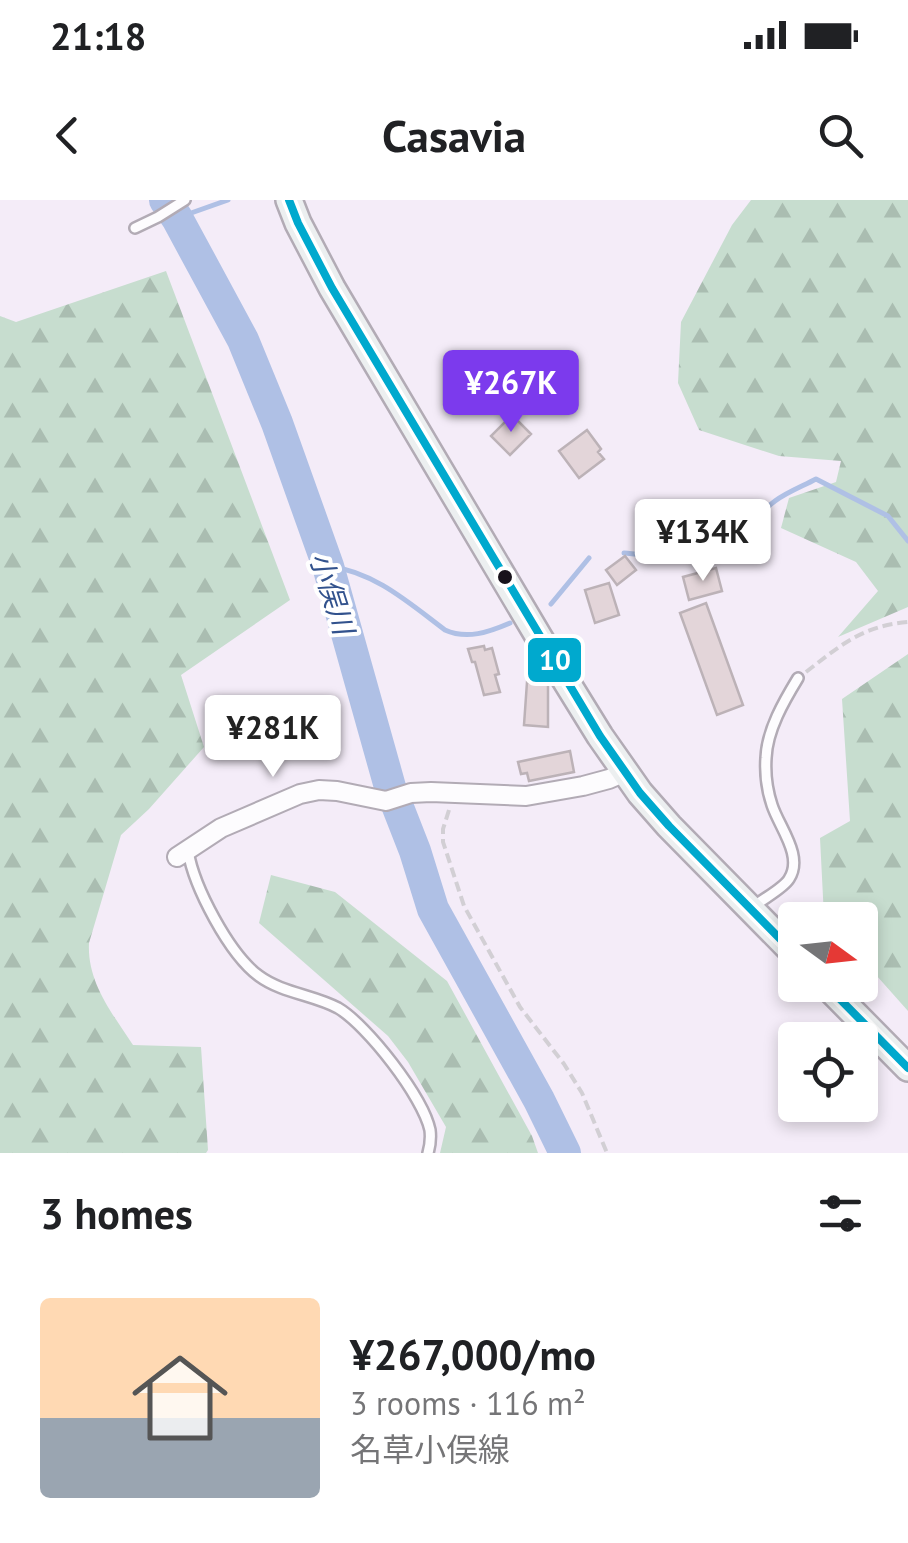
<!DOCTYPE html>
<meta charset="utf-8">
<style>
:root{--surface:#fff;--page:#f6f6f6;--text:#202124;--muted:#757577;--line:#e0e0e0;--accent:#7c3aed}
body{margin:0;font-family:"PT Sans","Noto Sans JP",sans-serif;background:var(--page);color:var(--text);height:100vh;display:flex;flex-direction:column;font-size:38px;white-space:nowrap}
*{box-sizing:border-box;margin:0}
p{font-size:32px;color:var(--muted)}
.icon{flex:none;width:55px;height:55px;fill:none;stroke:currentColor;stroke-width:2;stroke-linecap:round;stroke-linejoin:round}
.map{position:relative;height:953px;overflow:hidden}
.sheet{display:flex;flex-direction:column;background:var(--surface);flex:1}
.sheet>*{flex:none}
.needle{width:65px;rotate:105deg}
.controls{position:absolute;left:778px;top:702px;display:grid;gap:20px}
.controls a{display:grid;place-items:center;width:100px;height:100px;border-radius:10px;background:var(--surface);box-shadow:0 5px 15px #0003;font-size:50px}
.price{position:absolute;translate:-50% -85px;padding:0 22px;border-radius:10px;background:#fff;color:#222;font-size:32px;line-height:65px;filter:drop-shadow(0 2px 5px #0008)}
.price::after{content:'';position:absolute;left:50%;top:60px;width:30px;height:22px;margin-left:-15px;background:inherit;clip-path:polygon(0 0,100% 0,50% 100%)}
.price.on{background:var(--accent);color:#fff}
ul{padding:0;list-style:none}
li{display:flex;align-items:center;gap:30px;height:250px;padding:0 40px}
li+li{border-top:2px solid var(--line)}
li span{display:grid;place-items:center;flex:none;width:280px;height:200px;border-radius:10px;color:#555}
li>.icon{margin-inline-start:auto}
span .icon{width:120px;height:120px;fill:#fffc;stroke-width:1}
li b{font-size:42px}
h2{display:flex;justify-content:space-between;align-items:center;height:120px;padding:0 40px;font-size:42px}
.status{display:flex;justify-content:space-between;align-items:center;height:70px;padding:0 50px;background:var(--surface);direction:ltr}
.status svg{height:28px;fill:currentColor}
header{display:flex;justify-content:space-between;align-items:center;height:130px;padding:0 40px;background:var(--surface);font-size:45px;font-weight:700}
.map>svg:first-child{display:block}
.forest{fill:url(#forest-firs)}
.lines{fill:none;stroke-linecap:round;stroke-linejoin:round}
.stream{stroke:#afc0e5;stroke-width:5}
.river{stroke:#afc0e5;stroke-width:32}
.building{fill:#e3d5d9;stroke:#bcb2b7;stroke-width:2.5}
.lane-casing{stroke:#b2abb5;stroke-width:14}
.street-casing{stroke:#b2abb5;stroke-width:22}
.secondary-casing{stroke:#b2abb5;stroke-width:30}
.path{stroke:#d2cfd4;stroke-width:4;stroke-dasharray:10 5;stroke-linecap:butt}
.lane{stroke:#fdfcfe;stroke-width:9}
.street{stroke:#fdfcfe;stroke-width:18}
.secondary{stroke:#eceff0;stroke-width:25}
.bus-1-casing{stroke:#fff;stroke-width:15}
.bus-1{stroke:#00a9ce;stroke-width:8}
.bus-dot{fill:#18121b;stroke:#fff;stroke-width:4}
.labels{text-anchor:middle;stroke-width:8;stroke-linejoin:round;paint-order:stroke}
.water-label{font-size:28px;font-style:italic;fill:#32528d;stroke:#fff}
.line-badge{stroke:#fff;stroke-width:4}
.badge-label{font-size:28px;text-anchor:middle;font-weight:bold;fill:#fff}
</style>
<div class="status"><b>21:18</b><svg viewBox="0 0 49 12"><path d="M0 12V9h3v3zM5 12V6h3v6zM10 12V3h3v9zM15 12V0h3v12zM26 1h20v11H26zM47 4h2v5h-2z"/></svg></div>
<header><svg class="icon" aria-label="back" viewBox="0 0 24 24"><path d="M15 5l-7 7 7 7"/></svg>Casavia<svg class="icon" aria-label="search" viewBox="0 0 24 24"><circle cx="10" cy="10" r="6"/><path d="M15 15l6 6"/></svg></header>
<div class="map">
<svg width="908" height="953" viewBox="0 0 908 953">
<defs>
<pattern id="forest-firs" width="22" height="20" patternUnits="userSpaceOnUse" patternTransform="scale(2.5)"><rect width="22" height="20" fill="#c7ddcf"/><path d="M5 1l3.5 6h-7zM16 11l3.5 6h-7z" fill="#aabdb1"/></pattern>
</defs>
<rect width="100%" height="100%" fill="#f4ecf8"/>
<path class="forest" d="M751,0H908V407L838,437L878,391L856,362L781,328L789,298L836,282L841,261L779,256L699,230L678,183L681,122L732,25Z
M166,71L290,400L181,475L204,547L149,609L121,635L89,743C87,782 112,813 133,845L201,847L208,950L206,953H0V116L16,122Z
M908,454V811L860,757V720H826L824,717L820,638L850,621L842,499Z
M271,675L335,692L447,781L532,936L538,953H440L446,927L408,862L388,836L259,723Z"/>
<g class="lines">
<path class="stream" d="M177,18L228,0
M624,353C647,355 672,360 694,357C737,352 745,323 775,301C787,292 803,286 816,279L888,316L908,341
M328,366C375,372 409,403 445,430C467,440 489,432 510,423
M551,404L589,358"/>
<path class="river" d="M165,0L177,18L243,140L277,223L328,366L390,587L415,651L433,709L539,900L565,953"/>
</g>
<path class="building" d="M512,215L531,234L510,255L491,236Z
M587,230L601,249L598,252L604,259L579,278L559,251Z
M625,356L636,370L617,385L606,370Z
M716,368L722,391L689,400L683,377Z
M609,383L619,415L595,423L585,390Z
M706,403L743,505L717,515L680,413Z
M484,446L485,450L492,448L499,474L495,475L500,492L484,495L475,462H472L468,449Z
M527,482L548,484V527L524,525Z
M570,551L574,572L529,581L527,573L521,574L518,562Z"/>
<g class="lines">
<g class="lane-casing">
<path id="lane" d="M135,28L158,17L185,0
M188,651C194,687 229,754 259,776C282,793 314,795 338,808C367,825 423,897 430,930C431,938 430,946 428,953
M752,708C762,699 783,689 789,679C804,656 779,627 772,605C767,590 765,573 766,558C767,530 784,501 798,478"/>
</g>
<g class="street-casing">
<path id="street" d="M177,657L221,628L300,594L319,590L337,591L386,601L411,593L431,592L526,596L583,586L609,579L625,572"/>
</g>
<g class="secondary-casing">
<path id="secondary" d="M289,0L298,23L332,88L540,439L600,536L640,593L669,626L795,754
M826,785L908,868"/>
</g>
<path class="path" d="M806,472C841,445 862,426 908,422
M449,610L443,629V642L464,706L520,807L564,864L582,893L607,953"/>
<use href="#lane" class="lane"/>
<use href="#street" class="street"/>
<use href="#secondary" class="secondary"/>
<g class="bus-1-casing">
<path id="bus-1" d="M289,0L298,23L332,88L600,536L640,593L669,626L795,754
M826,785L908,868"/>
</g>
<use href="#bus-1" class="bus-1"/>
</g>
<circle class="bus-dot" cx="505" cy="377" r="9"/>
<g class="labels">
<g class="water-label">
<text transform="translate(332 393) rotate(72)" y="10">小俣川</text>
</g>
</g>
<rect class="line-badge" x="526" y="436" width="57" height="48" rx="10" fill="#00a9ce"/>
<g class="badge-label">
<text x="555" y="470">10</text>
</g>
</svg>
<div class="controls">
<a><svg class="needle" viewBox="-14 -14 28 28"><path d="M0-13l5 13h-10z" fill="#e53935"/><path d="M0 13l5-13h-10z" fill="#757577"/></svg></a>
<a><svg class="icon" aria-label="locate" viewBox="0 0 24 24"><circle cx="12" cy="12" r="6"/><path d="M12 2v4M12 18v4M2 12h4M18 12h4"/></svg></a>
</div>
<b class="price on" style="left:511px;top:235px">¥267K</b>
<b class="price" style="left:703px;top:384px">¥134K</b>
<b class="price" style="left:273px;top:580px">¥281K</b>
</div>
<section class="sheet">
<h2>3 homes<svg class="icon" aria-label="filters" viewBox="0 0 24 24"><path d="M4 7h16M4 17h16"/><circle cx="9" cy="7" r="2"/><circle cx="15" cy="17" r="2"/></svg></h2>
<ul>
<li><span style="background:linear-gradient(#ffd9b3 60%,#9aa5b1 0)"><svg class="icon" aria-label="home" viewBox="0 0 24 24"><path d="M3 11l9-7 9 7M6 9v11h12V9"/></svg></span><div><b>¥267,000/mo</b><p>3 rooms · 116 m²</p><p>名草小俣線</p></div></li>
</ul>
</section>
